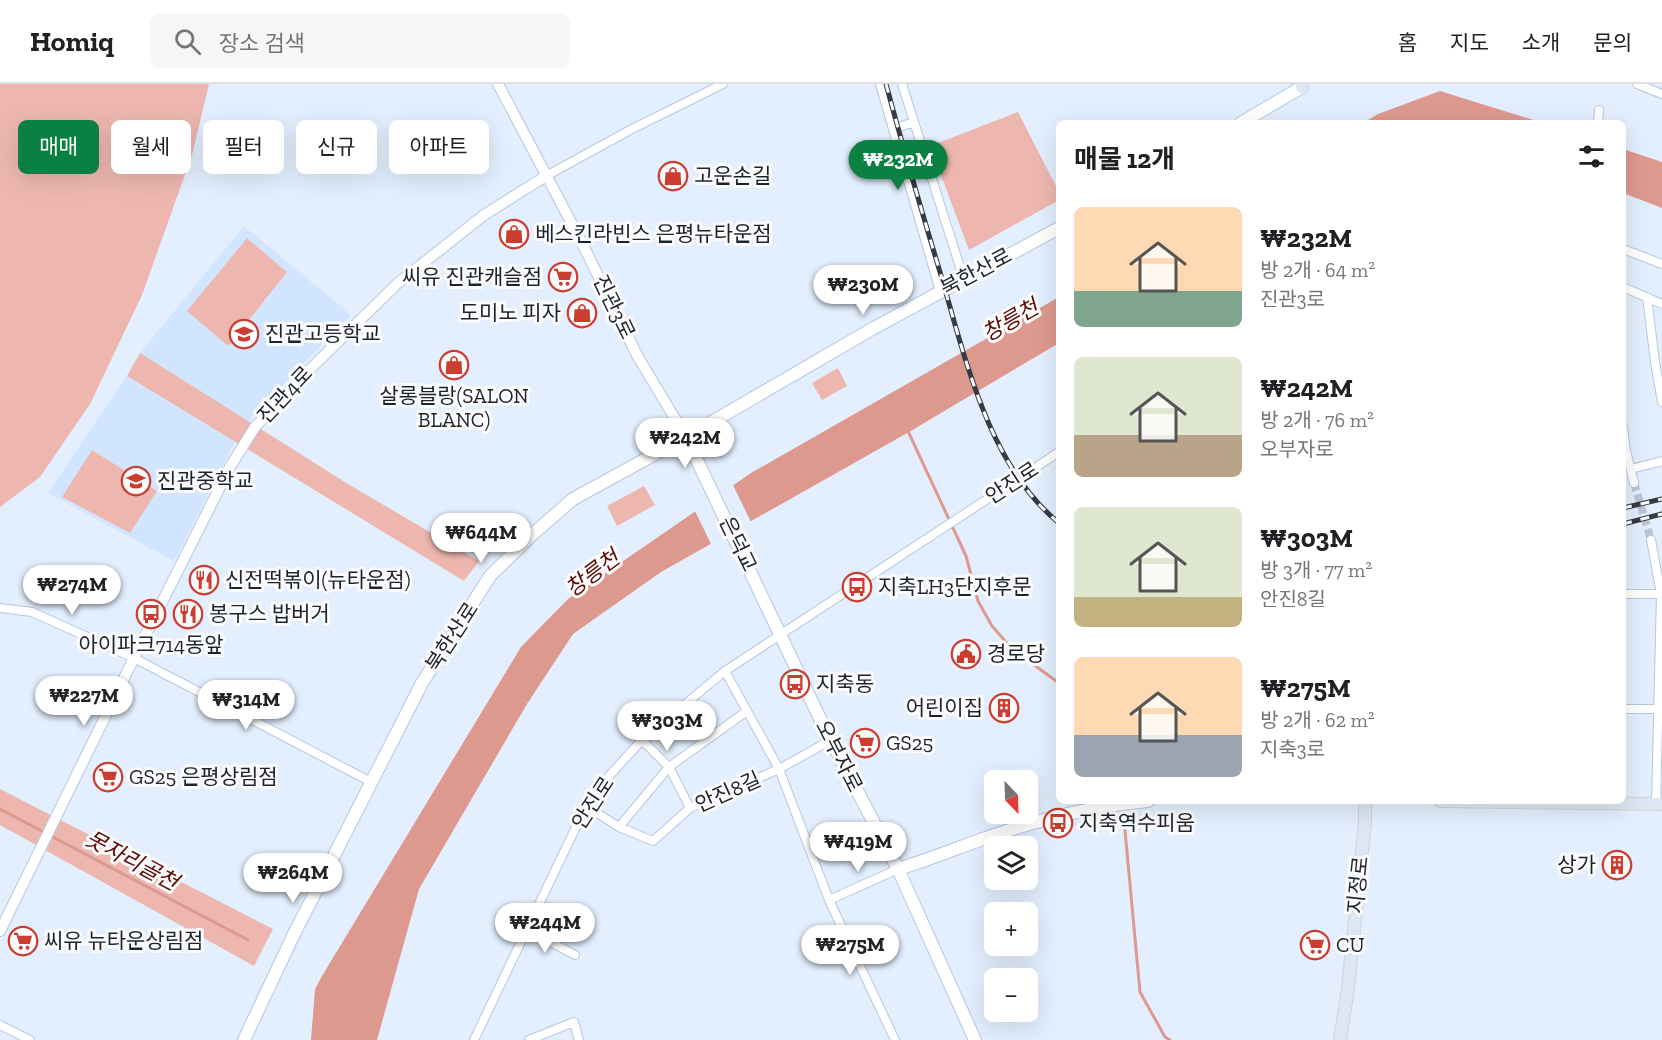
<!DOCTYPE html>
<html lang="ko">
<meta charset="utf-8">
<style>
:root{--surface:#fff;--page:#f6f6f6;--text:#202124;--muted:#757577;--line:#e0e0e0;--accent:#0b8043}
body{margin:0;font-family:"Zilla Slab","Noto Sans KR",serif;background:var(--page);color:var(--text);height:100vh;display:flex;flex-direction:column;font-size:22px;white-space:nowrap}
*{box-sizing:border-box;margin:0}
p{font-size:20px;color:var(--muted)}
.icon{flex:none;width:33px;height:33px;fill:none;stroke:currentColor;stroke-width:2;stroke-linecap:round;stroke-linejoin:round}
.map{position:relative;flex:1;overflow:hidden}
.drawer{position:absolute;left:1056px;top:36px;width:570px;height:684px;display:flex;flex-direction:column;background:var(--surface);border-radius:9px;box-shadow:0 6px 24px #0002}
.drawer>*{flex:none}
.banner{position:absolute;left:18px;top:36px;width:570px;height:54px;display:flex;gap:12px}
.needle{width:39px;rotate:157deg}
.buttons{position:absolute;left:984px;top:686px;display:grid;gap:12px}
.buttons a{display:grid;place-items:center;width:54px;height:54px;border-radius:9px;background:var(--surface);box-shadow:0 6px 24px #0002;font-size:30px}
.price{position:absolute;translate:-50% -51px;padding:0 14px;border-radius:21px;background:#fff;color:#222;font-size:20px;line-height:39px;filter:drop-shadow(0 2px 3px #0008)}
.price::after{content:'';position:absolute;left:50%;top:36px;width:18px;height:14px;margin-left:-9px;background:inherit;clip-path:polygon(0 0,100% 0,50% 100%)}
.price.on{background:var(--accent);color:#fff}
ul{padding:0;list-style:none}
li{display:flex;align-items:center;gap:18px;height:150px;padding:0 18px}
li span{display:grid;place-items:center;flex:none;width:168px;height:120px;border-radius:9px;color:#555}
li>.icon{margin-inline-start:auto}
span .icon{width:72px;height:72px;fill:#fffc;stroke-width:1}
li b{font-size:26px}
h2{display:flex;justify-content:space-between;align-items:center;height:72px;padding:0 18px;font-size:26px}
.chip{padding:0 21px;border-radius:9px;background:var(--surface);box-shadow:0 6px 24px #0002;font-size:21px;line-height:54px}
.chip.on{background:var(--accent);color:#fff}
header{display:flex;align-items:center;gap:36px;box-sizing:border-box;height:84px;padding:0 30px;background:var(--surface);border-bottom:2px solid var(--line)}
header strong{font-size:28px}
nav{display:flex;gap:33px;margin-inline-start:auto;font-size:21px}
.search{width:420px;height:54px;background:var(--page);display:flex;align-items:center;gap:15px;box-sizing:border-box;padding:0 21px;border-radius:9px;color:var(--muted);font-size:22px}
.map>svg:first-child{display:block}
.built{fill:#d2e5ff}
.green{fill:#edb7af}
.water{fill:#de998e}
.pier{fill:#e3effe}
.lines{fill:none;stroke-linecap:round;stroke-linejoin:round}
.stream{stroke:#de998e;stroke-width:3}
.minor-tunnel{stroke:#bbc6d4;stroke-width:8;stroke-dasharray:8 4;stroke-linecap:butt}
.minor-casing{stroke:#b4c7e0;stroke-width:10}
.tertiary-casing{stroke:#b4c7e0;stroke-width:12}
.secondary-casing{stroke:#b4c7e0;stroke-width:14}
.primary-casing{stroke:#d2d3d5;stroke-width:14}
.minor{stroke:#fff;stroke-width:8}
.tertiary{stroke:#fff;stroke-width:10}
.secondary{stroke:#fff;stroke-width:12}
.primary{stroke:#dde6f3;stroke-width:12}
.rail-casing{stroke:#333b45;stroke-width:5}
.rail{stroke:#fbfbfb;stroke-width:3;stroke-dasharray:9;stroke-linecap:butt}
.labels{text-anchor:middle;stroke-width:6;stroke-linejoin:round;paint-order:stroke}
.poi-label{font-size:21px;fill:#1c232c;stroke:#fbfbfb;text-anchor:start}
.street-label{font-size:21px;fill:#1c232c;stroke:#fbfbfb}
.water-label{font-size:22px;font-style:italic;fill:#5c0905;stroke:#fbfbfb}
</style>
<header>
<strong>Homiq</strong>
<div class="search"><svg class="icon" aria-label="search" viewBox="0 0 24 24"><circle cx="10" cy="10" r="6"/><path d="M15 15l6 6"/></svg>장소 검색</div>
<nav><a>홈</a><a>지도</a><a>소개</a><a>문의</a></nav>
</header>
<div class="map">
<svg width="1662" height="956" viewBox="0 0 1662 956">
<rect width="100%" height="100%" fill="#e3effe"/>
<path class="built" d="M244,142L351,231L247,338L140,269Z
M127,292L235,358L174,477L48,409Z"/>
<path class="green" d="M0,0H209L192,71L142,211L90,320L40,393L0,423Z
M1018,28L1059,108V116L969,166L930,62Z
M247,154L287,188L228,262L187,227Z
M140,269L348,400L479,477L464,497L127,292Z
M838,284L847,302L822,316L812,299Z
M92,366L157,407L130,449L62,413Z
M644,402L655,421L617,442L607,422Z
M0,705L273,845L254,882L0,741Z"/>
<path class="water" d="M1440,7L1543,39H1363L1378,30Z
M1623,65L1662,78V124L1623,109Z
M1059,213V259L909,348L661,488L573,550L527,620L419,805L377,956H311L315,905L322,892L521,563L568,515L751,389Z"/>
<path class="pier" d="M732,399L752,440L712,462L694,425Z"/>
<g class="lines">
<path class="stream" d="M907,345L966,472L978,517L992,542L1012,565L1059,599
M0,725L248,856
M1123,725L1140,908L1165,953L1170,956"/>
<path class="minor-tunnel" d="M1634,399L1651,456"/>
<g class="minor-casing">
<path id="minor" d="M880,0L940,207
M902,0L964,196
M1637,0L1662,10
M1598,39L1599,26
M893,45L914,38
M546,92L632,45L723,0
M1623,165L1662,180
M1623,203L1662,220
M1647,213L1655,278L1662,318
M1623,343L1626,367L1634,399
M1631,385L1662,377
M1651,456L1661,510L1656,720
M1623,510H1662
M0,524L32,528L134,574L371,698
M725,587L779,685L829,816L895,956
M1623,625H1662
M642,656L669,683L690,724
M586,722L619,743L653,757L690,724L779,685L831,656
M619,743L669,683L747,627
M829,816L898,785
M526,845L575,871
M0,941L30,956
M474,956L586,722L609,692L642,656L725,587L1059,368
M529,956L574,938L579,956"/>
</g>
<g class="tertiary-casing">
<path id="tertiary" d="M498,0L581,157L638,273L686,353
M0,847L134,574L230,383L255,343L299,296L398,199L484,131L546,92"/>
</g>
<g class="secondary-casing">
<path id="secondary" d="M1241,39L1302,3
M686,353L825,645L898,785L975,956
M898,785C925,777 950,767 977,757C1030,738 1092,722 1148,717
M244,956L293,852L422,599L490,492L534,449L573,415L686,353L872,245L1059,144"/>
</g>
<g class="primary-casing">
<path id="primary" d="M1302,0V3
M1440,717L1662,720
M1340,956L1348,904L1365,738V717"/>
</g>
<use href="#minor" class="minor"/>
<use href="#tertiary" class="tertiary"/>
<use href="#secondary" class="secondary"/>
<use href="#primary" class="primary"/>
<g class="rail-casing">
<path id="rail" d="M886,0C903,63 921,125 940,188C965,273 988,381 1059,439
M1623,424L1662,415
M1623,440L1662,430"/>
</g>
<use href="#rail" class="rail"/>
</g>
<defs>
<g id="shop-ring" transform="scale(1.5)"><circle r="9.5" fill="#fbfbfb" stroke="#ca3d30" stroke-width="1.5"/><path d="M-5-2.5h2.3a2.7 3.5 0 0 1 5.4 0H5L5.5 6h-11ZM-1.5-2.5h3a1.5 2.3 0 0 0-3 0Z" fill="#ca3d30"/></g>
<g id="supermarket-ring" transform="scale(1.5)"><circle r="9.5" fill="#fbfbfb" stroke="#ca3d30" stroke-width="1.5"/><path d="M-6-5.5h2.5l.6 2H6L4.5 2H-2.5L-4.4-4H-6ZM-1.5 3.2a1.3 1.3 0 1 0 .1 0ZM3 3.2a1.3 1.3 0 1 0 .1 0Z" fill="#ca3d30"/></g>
<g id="school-ring" transform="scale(1.5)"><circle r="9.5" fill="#fbfbfb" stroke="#ca3d30" stroke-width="1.5"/><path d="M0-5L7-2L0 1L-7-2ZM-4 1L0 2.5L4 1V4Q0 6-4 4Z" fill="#ca3d30"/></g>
<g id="restaurant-ring" transform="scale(1.5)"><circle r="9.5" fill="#fbfbfb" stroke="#ca3d30" stroke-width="1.5"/><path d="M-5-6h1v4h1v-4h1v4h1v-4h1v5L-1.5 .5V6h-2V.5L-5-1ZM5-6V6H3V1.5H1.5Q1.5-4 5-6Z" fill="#ca3d30"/></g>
<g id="bus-ring" transform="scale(1.5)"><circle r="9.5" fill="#fbfbfb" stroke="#ca3d30" stroke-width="1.5"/><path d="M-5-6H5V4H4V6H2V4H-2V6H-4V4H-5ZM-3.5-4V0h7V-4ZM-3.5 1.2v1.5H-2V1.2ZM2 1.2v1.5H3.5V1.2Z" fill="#ca3d30"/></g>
<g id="civic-ring" transform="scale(1.5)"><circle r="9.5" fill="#fbfbfb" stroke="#ca3d30" stroke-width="1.5"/><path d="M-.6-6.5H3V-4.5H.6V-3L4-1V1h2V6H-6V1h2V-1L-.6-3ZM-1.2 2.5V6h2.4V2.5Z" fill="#ca3d30"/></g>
<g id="building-ring" transform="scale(1.5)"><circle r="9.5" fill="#fbfbfb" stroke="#ca3d30" stroke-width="1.5"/><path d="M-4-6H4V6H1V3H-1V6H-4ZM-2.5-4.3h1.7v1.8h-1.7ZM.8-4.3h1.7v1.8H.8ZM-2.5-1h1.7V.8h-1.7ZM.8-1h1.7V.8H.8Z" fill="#ca3d30"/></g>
</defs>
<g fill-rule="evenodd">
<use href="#shop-ring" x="673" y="92"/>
<use href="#shop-ring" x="514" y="150"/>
<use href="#supermarket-ring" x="563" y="193"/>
<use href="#shop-ring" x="582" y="229"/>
<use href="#school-ring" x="244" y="250"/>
<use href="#shop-ring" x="454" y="281"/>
<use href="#school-ring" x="136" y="397"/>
<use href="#restaurant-ring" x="204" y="496"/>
<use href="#bus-ring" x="857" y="503"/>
<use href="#bus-ring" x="151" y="530"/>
<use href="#restaurant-ring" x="188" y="530"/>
<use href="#civic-ring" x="966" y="570"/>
<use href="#bus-ring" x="795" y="600"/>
<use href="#building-ring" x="1004" y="624"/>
<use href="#supermarket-ring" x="865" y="659"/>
<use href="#supermarket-ring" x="108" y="693"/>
<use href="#bus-ring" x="1058" y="739"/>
<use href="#building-ring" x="1617" y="781"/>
<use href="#supermarket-ring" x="23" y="857"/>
<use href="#supermarket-ring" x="1315" y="861"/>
</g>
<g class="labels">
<g class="poi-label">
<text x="694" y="99">고운손길</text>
<text x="535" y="157">베스킨라빈스 은평뉴타운점</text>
<text x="542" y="200" text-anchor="end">씨유 진관캐슬점</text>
<text x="561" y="236" text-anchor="end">도미노 피자</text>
<text x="265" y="257">진관고등학교</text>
<text x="454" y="319" text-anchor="middle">살롱블랑(SALON<tspan x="454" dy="24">BLANC)</tspan></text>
<text x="157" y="404">진관중학교</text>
<text x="225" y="503">신전떡볶이(뉴타운점)</text>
<text x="878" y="510">지축LH3단지후문</text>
<text x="209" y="537">봉구스 밥버거</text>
<text x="151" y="568" text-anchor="middle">아이파크714동앞</text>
<text x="987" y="577">경로당</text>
<text x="816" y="607">지축동</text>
<text x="983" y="631" text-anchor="end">어린이집</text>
<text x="886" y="666">GS25</text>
<text x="129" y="700">GS25 은평상림점</text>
<text x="1079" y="746">지축역수피움</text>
<text x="1596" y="788" text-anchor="end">상가</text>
<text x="44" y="864">씨유 뉴타운상림점</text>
<text x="1336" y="868">CU</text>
</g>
<g class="street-label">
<text transform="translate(976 188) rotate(-28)" y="7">북한산로</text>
<text transform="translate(614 223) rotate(64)" y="7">진관3로</text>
<text transform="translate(285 311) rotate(-47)" y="7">진관4로</text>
<text transform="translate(1012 399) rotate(-33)" y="7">안진로</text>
<text transform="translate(738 460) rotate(64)" y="7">은덕교</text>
<text transform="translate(452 553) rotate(-57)" y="7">북한산로</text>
<text transform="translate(839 672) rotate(63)" y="7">오부자로</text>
<text transform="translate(728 708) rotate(-24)" y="7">안진8길</text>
<text transform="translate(593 719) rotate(-57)" y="7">안진로</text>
<text transform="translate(1358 801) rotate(-84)" y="7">지정로</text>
</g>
<g class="water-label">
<text transform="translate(1010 236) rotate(-30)" y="8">창릉천</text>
<text transform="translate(592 489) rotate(-37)" y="8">창릉천</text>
<text transform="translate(132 776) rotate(28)" y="8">못자리골천</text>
</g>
</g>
</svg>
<div class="buttons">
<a><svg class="needle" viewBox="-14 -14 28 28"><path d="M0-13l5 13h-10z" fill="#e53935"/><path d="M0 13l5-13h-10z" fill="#757577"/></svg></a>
<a><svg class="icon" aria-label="layers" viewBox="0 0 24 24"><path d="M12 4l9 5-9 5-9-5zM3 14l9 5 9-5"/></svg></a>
<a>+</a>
<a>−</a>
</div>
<b class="price on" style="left:898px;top:107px">₩232M</b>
<b class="price" style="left:863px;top:232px">₩230M</b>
<b class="price" style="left:685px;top:385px">₩242M</b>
<b class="price" style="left:481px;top:480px">₩644M</b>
<b class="price" style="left:72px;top:532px">₩274M</b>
<b class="price" style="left:84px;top:643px">₩227M</b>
<b class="price" style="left:246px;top:647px">₩314M</b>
<b class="price" style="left:667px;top:668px">₩303M</b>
<b class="price" style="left:858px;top:789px">₩419M</b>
<b class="price" style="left:293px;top:820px">₩264M</b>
<b class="price" style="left:545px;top:870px">₩244M</b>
<b class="price" style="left:850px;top:892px">₩275M</b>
<div class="banner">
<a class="chip on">매매</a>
<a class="chip">월세</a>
<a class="chip">필터</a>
<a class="chip">신규</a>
<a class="chip">아파트</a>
</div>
<section class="drawer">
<h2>매물 12개<svg class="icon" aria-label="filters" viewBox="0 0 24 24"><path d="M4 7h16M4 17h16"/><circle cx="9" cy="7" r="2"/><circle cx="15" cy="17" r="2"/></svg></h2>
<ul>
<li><span style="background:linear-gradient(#ffd9b3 70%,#7fa58c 0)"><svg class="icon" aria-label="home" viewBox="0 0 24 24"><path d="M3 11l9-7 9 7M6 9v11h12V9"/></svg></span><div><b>₩232M</b><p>방 2개 · 64 m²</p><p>진관3로</p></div></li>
<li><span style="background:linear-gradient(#dfe7d0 65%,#b9a48a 0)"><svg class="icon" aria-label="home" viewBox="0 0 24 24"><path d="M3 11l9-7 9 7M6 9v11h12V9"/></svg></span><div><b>₩242M</b><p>방 2개 · 76 m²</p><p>오부자로</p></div></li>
<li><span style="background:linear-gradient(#dfe7d0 75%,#c2b280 0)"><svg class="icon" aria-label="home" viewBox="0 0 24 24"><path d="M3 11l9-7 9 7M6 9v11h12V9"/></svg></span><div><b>₩303M</b><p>방 3개 · 77 m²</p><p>안진8길</p></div></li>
<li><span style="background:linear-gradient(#ffd9b3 65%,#9aa5b1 0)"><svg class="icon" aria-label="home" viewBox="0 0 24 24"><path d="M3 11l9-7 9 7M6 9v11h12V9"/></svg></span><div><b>₩275M</b><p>방 2개 · 62 m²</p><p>지축3로</p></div></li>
</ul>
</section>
</div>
